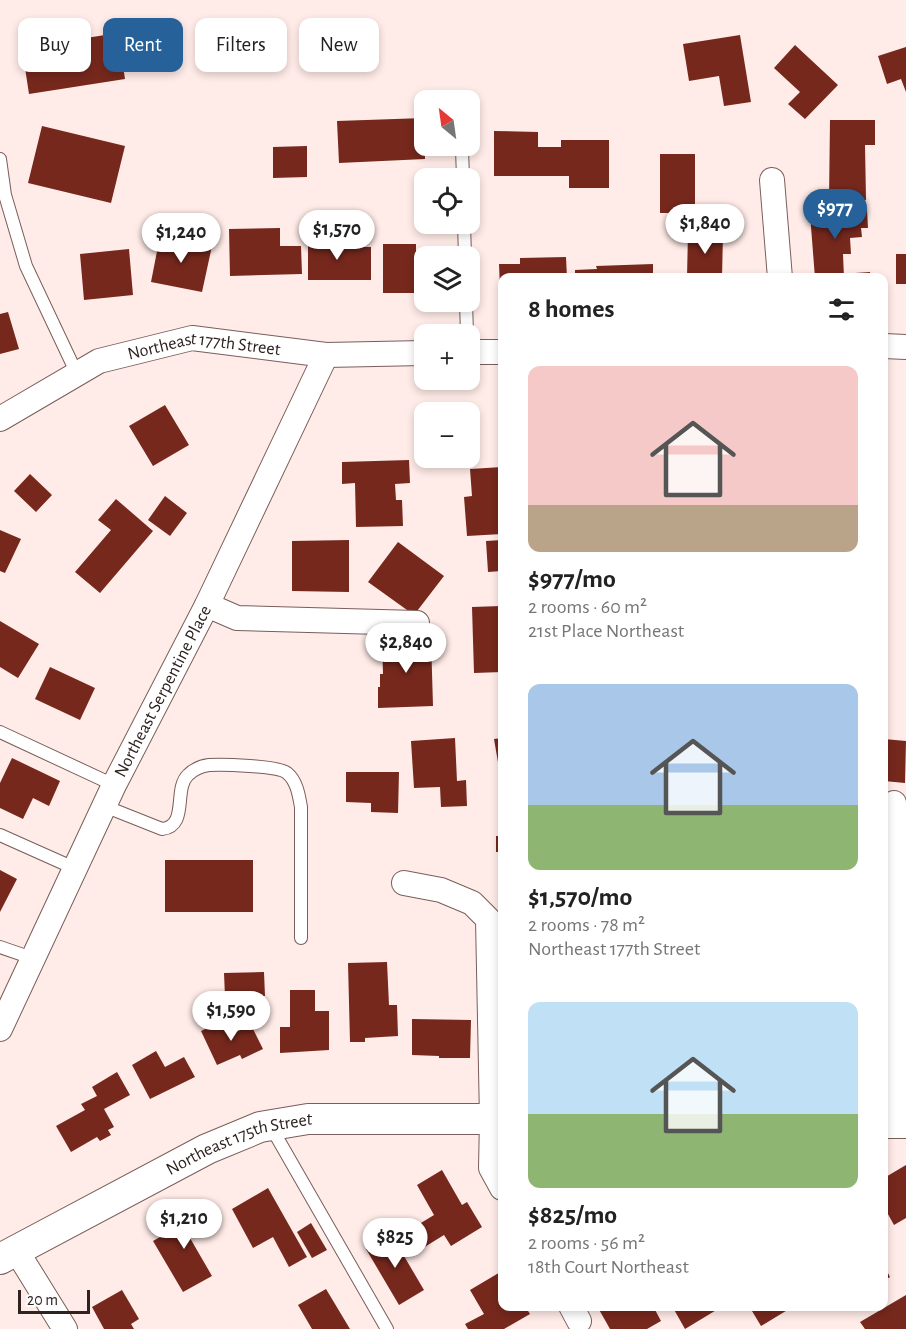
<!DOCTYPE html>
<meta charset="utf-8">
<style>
:root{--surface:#fff;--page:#f6f6f6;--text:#222;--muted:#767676;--accent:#276199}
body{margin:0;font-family:"Alegreya Sans",sans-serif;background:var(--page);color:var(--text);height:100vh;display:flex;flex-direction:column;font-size:22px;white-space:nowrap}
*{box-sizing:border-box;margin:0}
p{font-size:20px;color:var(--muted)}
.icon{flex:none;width:33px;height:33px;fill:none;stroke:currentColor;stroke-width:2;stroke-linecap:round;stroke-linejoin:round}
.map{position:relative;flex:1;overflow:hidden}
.drawer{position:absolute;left:498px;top:273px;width:390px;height:1038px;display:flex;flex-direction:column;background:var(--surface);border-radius:12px;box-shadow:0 3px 9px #0003}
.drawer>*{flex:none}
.top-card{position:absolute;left:18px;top:18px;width:390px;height:54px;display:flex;gap:12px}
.needle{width:39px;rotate:331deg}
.tools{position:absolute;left:414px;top:90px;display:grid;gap:12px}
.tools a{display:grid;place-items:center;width:66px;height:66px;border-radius:12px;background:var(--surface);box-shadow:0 3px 9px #0003;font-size:30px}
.scale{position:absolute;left:18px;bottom:15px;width:72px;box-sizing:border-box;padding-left:6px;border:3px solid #2e2321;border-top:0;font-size:16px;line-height:21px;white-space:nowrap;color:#2e2321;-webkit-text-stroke:4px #fdfdfd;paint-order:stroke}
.price{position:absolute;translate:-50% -51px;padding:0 14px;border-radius:21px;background:#fff;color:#222;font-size:20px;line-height:39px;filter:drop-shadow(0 2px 3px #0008)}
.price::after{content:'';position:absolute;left:50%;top:36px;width:18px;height:14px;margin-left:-9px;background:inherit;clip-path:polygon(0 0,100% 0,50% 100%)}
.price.current{background:var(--accent);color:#fff}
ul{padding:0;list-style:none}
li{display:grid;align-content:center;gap:12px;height:318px;padding:0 30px}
li span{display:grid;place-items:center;height:186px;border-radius:12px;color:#555}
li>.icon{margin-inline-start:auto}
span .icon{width:108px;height:108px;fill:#fffc;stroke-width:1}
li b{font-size:26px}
h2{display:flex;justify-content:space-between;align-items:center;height:72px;padding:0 30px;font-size:26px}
.chip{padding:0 21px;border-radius:12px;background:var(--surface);box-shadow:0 3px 9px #0003;font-size:21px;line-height:54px}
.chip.current{background:var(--accent);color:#fff}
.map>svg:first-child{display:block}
.building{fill:#76281d}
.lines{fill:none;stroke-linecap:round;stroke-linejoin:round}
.service-casing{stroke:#795e59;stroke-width:14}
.minor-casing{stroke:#795e59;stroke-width:26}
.tertiary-casing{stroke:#795e59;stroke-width:32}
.service{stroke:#fff;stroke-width:12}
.minor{stroke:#fff;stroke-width:24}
.tertiary{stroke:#fff;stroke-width:30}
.labels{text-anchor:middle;stroke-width:6;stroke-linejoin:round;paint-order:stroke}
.street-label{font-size:18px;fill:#2e2321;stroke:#fdfdfd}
</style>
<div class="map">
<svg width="906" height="1329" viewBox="0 0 906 1329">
<rect width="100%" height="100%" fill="#ffebe7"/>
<path class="building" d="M118,33L125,79L29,94L22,48Z
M740,35L751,102L724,106L719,76L689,81L683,44Z
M795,45L838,85L805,119L788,104L800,92L774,68Z
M906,47V92L901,79L887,84L878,56Z
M424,118L425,159L339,163L337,121Z
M830,120H875V145H865L866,200H829Z
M42,126L125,146L111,203L28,183Z
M494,131L538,132V147H561V140H609V188H569V176H494Z
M307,146V177L273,178V147Z
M660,154H695V213H660Z
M867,210L868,228H861L862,237L850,238L851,254H843L844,278H815L810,214Z
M280,228V246H301L302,274L230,276L229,229Z
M688,232L723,233L722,278H687Z
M308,235H329V247H371V280H308Z
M160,236L212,246L202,292L151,282Z
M383,244H416V257H424V293H383Z
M129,249L133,295L84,300L80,254Z
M896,254H906V284H896Z
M566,257L567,278H502V289H500L499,264H520V258Z
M653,264V278H575V270L597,269L596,266Z
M870,272L871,278H856L855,273Z
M8,312L19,349L0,354V314Z
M165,405L189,445L153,466L129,426Z
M409,460L410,483L395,484L396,500H402L403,526L356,527L355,483L342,484V462Z
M502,467V534L467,536L464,497L472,496L470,469Z
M30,474L52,495L36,512L14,491Z
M165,496L187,513L170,536L148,520Z
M116,499L153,531L100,593L75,572L111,530L98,520Z
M0,530L21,539L5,573L0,571Z
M349,540V592L292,591V541Z
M502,540V571L488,572L486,541Z
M398,542L444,576L414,615L368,582Z
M501,606L502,672L474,673L472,607Z
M0,621L39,644L18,678L0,667Z
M431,639L433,706L378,708V687H380V674H383L382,640Z
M50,667L95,688L80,720L35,699Z
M455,738L457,781L466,780L467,806L441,807L440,787L414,788L411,741Z
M502,738V768H499L494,739Z
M884,739L906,741L905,783L884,781Z
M12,758L60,781L49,806L33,798L23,819L0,808V783Z
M346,772H399L398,813L371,812V803L346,802Z
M496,836H502V852H496Z
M165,860H253V912H165Z
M0,870L17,879L0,912Z
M387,962L389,1005H397L398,1036L365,1038V1042H350L348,963Z
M264,972L265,996L225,997L224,973Z
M290,990H315V1011H329V1050L280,1053V1027H290Z
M227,1019L234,1033L251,1025L263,1049L242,1059L240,1055L217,1065L201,1031Z
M412,1019L471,1020L470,1058H439V1056L412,1055Z
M156,1051L165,1067L184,1057L195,1077L150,1099L132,1065Z
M117,1072L130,1095L104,1109L114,1127L108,1130L111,1135L100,1141L97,1137L71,1152L56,1126L85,1110L81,1104L97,1096L92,1087Z
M906,1165V1218L894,1225L884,1207V1178Z
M442,1170L462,1205L467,1202L482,1227L451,1246L444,1235L423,1248L411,1229L434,1215L417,1185Z
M268,1188L307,1257L289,1267L273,1237L253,1248L232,1209Z
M194,1205L207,1227L190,1238L212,1276L183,1292L153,1241L181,1225L176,1215Z
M311,1223L327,1250L312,1258L297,1232Z
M391,1234L424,1290L399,1305L366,1249Z
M884,1265L890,1277L884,1281Z
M502,1271V1306H525L530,1314L504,1329H468L465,1324L484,1314L470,1290Z
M326,1289L350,1329H312L298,1305Z
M122,1290L139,1319L131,1324L134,1329H104L92,1307Z
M906,1295V1329H865L860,1322Z
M597,1306H653L661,1321L647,1329H610Z
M672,1306H723L685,1329Z
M749,1306H794L761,1326Z"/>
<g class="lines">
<g class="service-casing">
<path id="service" d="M462,149L463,178
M0,159L5,195L26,266L77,374
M464,224L465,256
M466,302L467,334
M0,732L114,785
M104,806L162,829C189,826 173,789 188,775C194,769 201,766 209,765C222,764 279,766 287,773C297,781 299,796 301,807V938
M0,835L74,868
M0,947L32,958
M271,1127L387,1329"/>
</g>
<g class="minor-casing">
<g id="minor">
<path d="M772,180L780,278"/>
<path d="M884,346L906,347"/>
<path d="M470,352H502"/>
<path id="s1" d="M0,419L99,361L192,338L326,355L424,353"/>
<path d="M207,605L237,618L417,623"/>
<path d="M894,803L895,1123"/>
<path d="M404,883L441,890L472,903L488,919L492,1119L491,1168L502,1188"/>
<path id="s2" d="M0,1029L114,785L207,605L326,355"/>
<path d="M16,1250L65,1329"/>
<path d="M571,1306L579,1321"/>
</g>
</g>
<g class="tertiary-casing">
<g id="tertiary">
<path d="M884,1123H906"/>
<path id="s3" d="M0,1259L207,1149L260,1127L308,1119H502"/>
</g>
</g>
<use href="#service" class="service"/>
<use href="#minor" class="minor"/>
<use href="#tertiary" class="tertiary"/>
</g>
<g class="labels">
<g class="street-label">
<text dy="6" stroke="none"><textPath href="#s1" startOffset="222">Northeast 177th Street</textPath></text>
<text dy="6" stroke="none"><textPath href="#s2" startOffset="375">Northeast Serpentine Place</textPath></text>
<text dy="6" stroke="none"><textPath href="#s3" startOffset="267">Northeast 175th Street</textPath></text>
</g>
</g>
</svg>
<div class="tools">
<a><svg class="needle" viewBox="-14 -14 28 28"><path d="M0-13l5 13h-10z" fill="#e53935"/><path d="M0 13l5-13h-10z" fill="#767676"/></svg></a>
<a><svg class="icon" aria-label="locate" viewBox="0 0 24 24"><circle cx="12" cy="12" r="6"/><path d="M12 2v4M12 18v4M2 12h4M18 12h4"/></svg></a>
<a><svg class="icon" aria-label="layers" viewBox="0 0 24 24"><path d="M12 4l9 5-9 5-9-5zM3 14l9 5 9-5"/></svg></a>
<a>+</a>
<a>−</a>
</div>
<div class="scale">20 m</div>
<b class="price current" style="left:835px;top:240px">$977</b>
<b class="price" style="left:705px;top:255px">$1,840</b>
<b class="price" style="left:337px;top:261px">$1,570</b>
<b class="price" style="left:181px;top:264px">$1,240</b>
<b class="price" style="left:406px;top:674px">$2,840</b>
<b class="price" style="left:231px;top:1042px">$1,590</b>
<b class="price" style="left:184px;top:1250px">$1,210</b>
<b class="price" style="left:395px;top:1269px">$825</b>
<div class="top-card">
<a class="chip">Buy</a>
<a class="chip current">Rent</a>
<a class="chip">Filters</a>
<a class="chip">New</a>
</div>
<section class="drawer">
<h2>8 homes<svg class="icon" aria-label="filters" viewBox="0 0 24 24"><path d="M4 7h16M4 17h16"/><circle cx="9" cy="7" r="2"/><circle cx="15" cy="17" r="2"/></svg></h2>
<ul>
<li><span style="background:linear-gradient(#f6c9c9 75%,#b9a48a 0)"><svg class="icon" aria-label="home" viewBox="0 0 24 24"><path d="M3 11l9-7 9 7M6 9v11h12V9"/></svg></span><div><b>$977/mo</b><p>2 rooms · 60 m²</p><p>21st Place Northeast</p></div></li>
<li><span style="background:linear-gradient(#a9c7e8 65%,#8fb573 0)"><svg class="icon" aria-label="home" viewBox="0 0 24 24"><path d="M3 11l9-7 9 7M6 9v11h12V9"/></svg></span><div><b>$1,570/mo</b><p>2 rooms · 78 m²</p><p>Northeast 177th Street</p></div></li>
<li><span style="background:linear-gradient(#bfe0f5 60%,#8fb573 0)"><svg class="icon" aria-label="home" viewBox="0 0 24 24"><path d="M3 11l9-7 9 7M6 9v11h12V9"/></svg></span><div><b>$825/mo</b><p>2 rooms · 56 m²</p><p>18th Court Northeast</p></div></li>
</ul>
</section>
</div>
